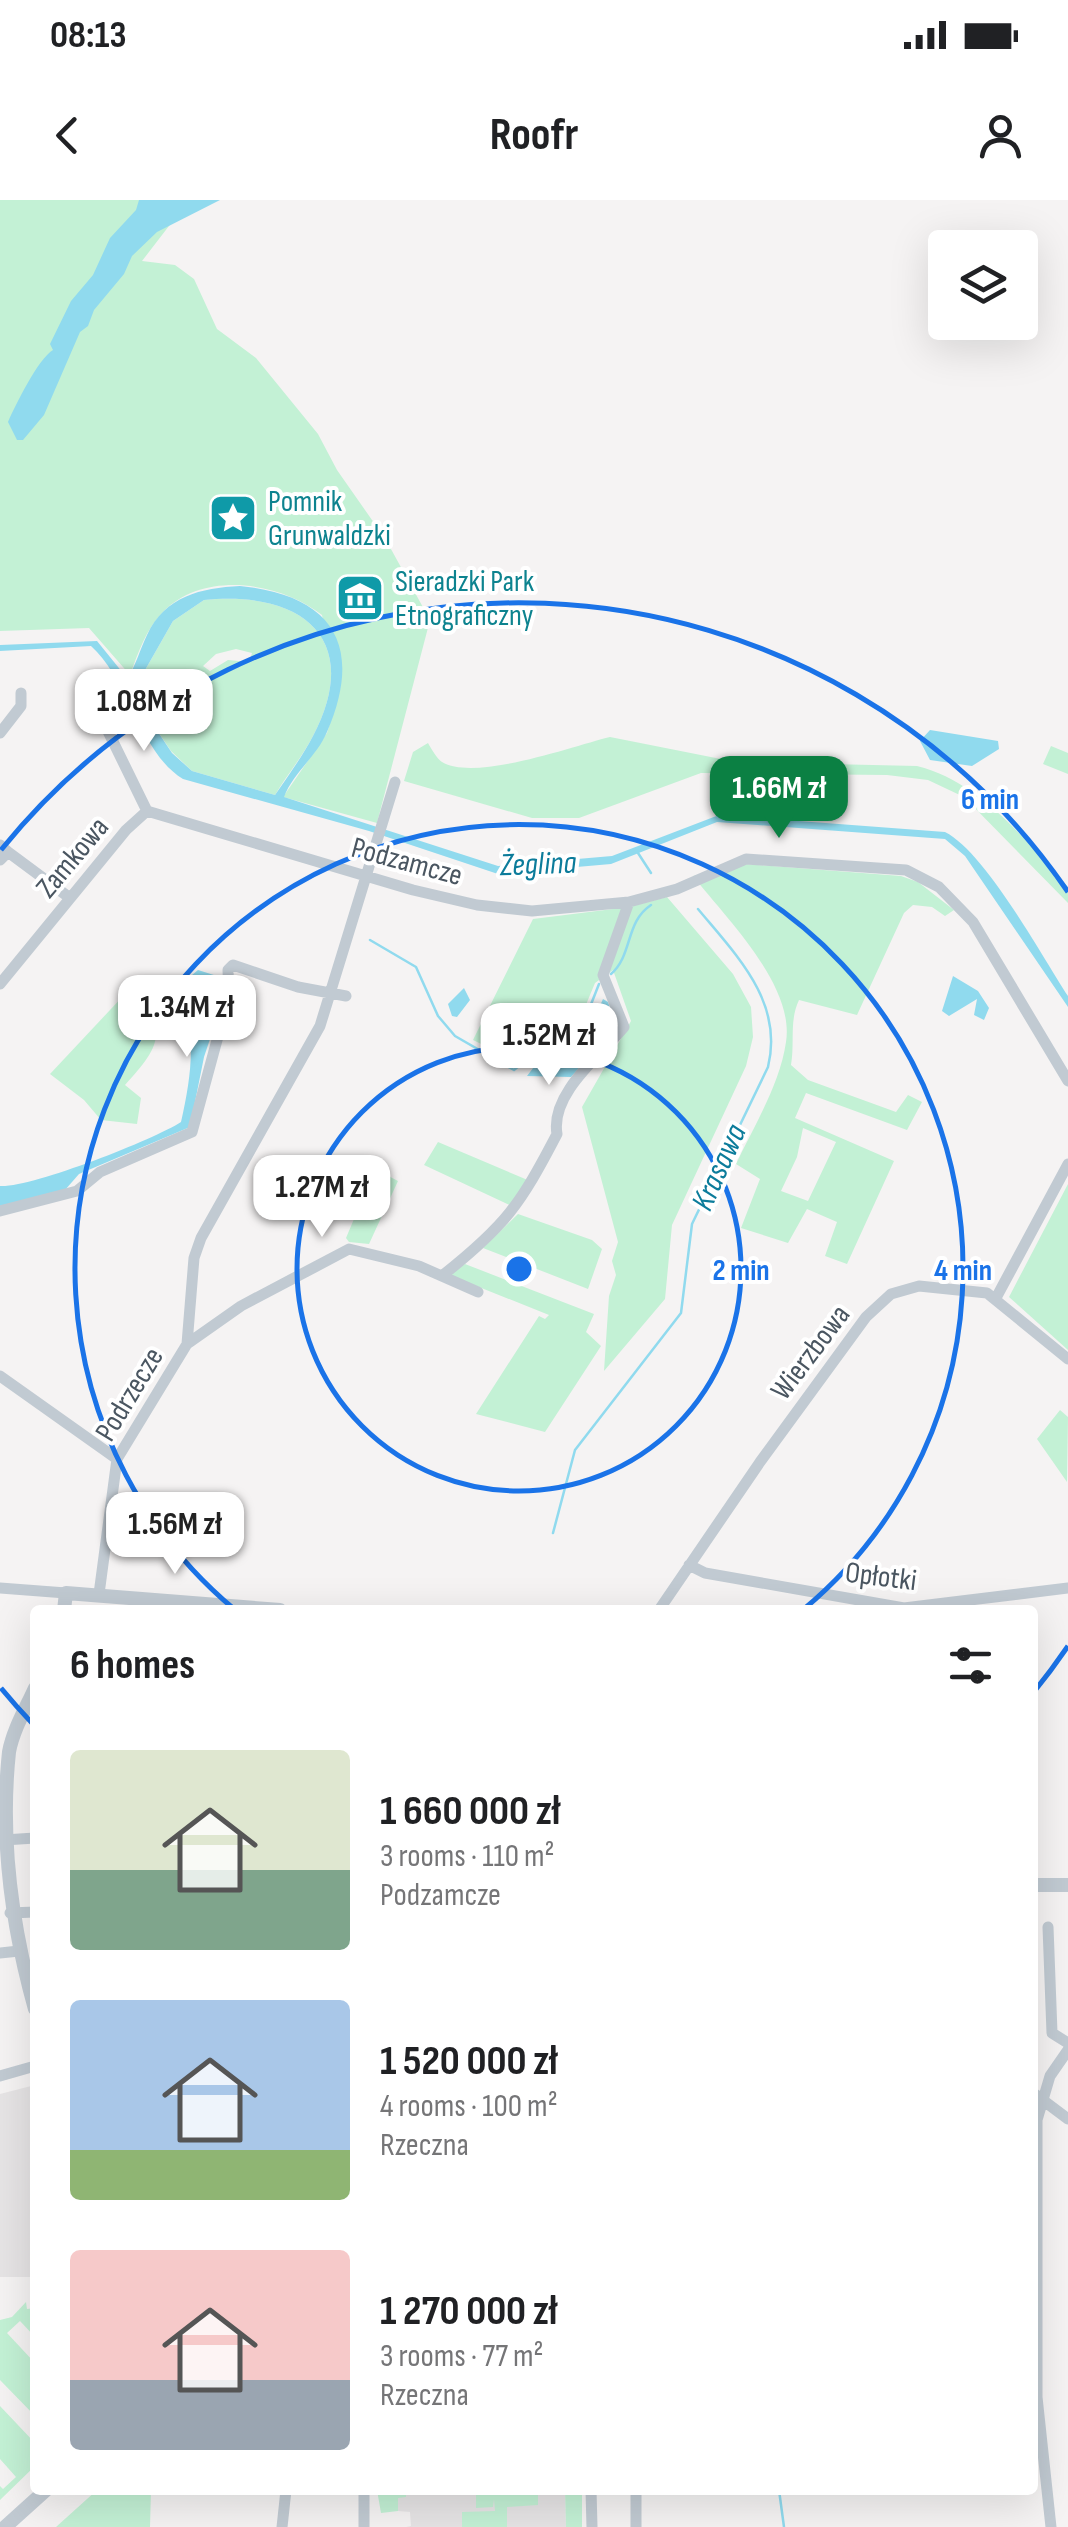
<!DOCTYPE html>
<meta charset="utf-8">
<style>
:root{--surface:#fff;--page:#f6f6f6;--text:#202124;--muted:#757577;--accent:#0b8043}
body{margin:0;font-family:"Sofia Sans Condensed",sans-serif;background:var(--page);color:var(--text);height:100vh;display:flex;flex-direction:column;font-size:38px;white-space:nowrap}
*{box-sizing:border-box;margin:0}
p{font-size:32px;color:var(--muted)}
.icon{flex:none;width:55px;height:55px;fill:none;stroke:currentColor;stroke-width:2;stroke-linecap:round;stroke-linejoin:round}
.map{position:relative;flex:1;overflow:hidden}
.panel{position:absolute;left:30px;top:1405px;width:1008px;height:890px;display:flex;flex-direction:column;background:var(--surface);border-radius:10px;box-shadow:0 10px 40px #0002}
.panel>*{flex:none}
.controls{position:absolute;left:928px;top:30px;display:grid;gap:20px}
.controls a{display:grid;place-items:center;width:110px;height:110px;border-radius:10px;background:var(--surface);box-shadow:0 10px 40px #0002;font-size:50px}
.price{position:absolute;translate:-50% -85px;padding:0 22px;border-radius:20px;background:#fff;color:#222;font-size:32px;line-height:65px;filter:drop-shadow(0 2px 5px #0008)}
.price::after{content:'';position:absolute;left:50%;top:60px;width:30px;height:22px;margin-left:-15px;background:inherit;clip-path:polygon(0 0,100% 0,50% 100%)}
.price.on{background:var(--accent);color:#fff}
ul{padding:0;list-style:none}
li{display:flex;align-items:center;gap:30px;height:250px;padding:0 40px}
li span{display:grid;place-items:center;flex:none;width:280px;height:200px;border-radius:10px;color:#555}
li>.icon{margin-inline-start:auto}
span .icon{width:120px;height:120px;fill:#fffc;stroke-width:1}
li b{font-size:42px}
h2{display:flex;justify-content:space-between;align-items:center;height:120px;padding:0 40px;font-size:42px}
.status{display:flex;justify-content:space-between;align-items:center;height:70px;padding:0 50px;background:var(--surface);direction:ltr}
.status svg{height:28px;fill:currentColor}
header{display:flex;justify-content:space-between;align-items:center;height:130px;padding:0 40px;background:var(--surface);font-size:45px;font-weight:700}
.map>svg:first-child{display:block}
.education{fill:#e6e4e5}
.green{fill:#c3f1d5;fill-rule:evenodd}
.water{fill:#90daee;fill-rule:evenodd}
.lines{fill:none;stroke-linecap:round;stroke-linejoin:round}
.stream{stroke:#90daee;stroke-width:2.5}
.minor{stroke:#c1cad2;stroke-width:11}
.tertiary{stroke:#c1cad2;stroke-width:14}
.ring{fill:none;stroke:#1a73e8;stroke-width:5}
.labels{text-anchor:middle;stroke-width:8;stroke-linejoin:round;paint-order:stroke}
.culture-label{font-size:30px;fill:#0d838f;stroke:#fff;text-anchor:start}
.street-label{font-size:30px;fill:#4a5661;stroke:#fff}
.water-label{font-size:32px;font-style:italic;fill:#0c7c9b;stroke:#fff}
.centre{fill:#1a73e8;stroke:#fff;stroke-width:5}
.ring-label{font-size:30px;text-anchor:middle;font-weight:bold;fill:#1a73e8;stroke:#fff;stroke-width:8;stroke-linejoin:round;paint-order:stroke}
</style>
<div class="status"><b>08:13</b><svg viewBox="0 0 49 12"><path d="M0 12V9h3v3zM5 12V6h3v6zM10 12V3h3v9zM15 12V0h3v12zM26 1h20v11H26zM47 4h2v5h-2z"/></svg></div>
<header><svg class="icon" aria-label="back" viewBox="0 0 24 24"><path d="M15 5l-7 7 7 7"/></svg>Roofr<svg class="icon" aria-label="person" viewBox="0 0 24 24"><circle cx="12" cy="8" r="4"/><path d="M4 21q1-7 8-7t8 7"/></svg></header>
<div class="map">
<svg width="1068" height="2327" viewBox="0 0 1068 2327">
<rect width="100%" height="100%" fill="#f5f3f3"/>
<path class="education" d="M35,1885V2077H0V1894Z
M406,2290H565L566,2327H406L411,2326L410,2312L398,2311V2297H405Z"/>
<path class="green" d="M0,0H189L142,61L175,65L194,79L217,129L256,158L318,234L337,270L386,340L430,420L377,623L283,597L327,533L338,497L322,415C280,382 204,370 163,412C146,429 138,453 130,475L89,428L0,431Z
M204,400C301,390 364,438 313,536C302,557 287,575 275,595L192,571L171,551L132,493L173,421ZM236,449L252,453L249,462L228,460L210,471L203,466L216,454Z
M610,537L736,562L917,566C981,582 1025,640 1068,687V703L964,597L928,580L887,575L701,573L579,618H532L404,581L413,552L428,543C431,548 437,559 442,562C475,582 573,546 610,537Z
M1051,546L1068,553V574L1043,564Z
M745,664L901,676L918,682L954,710L945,716L932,707L913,705L904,713L857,815L799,800C789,821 795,842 791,865L808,880L896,912L908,895L922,902L907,930L806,893L795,918L894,961L847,1064L825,1056L837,1022L807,1009L788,1043L741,1028L760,979L736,964C754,926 780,884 786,842C795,785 725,717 693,676ZM803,928L836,942L808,1001L781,991L797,957Z
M667,697L733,774L751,807L753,837L746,866L672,1025L665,1099L604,1171L609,1096L616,1075L612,1061L618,1042L582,907L631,821L613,770L595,783L570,843L540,844L520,863L473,840L533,719L629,707Z
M125,794L143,799C169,836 153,854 125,885L141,898L137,924L101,920L84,900L50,874Z
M438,942L530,981L514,1007L424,965Z
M375,969L398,981L369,1044L349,1042L346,1038Z
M1068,984V1150L1009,1097Z
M518,1014L592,1040L602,1049L588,1089L483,1048Z
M465,1064L594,1114L586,1132L601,1146L545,1232L476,1214L539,1116L545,1119L549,1115L449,1075Z
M1060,1210L1068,1217L1067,1282L1037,1239Z
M26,2102L27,2109L35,2108V2137L20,2121L7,2133L35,2163V2216L0,2180V2120L12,2117Z
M0,2206L35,2243V2266L0,2300V2286L3,2289L16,2277L0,2259Z
M97,2290H151L150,2327H56Z
M377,2290H406V2297L398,2298V2311L381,2313Z
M476,2290H538V2305L507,2307V2327H462V2312L495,2311L494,2299L493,2307L476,2308Z
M565,2290H586L582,2294V2327H566Z"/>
<path class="water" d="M139,0H220L157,32L132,56L124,74L94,110L88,126L80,132L44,215L23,240H17L8,222C16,204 38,159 53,150L50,144L71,101L93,75L110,38L136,10Z
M240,386C331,395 365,444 327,532C317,556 293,573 284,597L498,666L612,656L719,615L945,632C985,652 1042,756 1068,796V807L965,656L945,639L717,622L611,664L498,674L369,631L183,579C140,553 129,480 91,446L0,451V445L97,441L127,478C136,466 140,449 147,435C165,396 201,388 240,386ZM204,400C301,390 364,438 313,536C302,557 288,576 275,595L192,571L172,553L132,493L173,421Z
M930,530L998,541L999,549L972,566L930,560L920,541Z
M198,770L217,776L226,791L204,857L190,927L79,974L65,990L0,1006V986C31,988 153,940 181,922C188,891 193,862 190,832C188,814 195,795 192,775Z
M953,776L978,791L989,808L984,820L974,815L977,799L949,816L942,811Z
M149,783L188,797L187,817L181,824L156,808L144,789Z
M464,788L470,800L457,817L452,816L448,804Z
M603,799L608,802L616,826L571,877L527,876L543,855L580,850Z"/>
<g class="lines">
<path class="stream" d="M638,653L651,673
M370,740L416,767L438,816L455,836L514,870L539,849L575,845L599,784
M611,774C633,755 625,722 651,705
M553,1333L575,1250L681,1113L692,1024L768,867C784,802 737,756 698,709
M779,2290L784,2327"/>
<path class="minor" d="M101,517L147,611
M0,533L21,506V493
M147,611L413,690L477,705L532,711L629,702L677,689L746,659L906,670L939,687L973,722L1068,881
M0,645L8,652L0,660
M8,652L70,698
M0,784L126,630L147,611
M0,1011L77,991L100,972L192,932L229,796L228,770L233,765L298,787L346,796
M443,1075C506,1025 520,1005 557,934C550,893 601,855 624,827L603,775L629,702
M996,1098L1068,964
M187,1144L241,1106L349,1049L419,1066L478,1092
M0,1176L117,1259
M689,1365L705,1373L904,1408L1068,1388
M0,1388L66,1393
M99,1394L117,1259L187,1144L194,1058L201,1038L320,826L395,582
M659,1410L760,1262L866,1117L891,1094L919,1086L987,1093L1068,1159
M4,1640L35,1638
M10,1713L35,1712
M1048,1727L1052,1833L1068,1843
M0,1753L19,1751
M0,1876L35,1866
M1032,1892L1068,1919
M364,2290V2327
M591,2290L592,2327
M282,2327L286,2290
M636,2327V2290
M1051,2327L1037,2197V1920L1050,1876L1068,1850"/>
<path class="tertiary" d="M64,1410L66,1393L280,1410
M35,1488C26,1508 13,1530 9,1552C0,1637 12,1727 35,1809
M1032,1685H1068
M5,2327L46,2290"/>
</g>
<g class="ring">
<circle cx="519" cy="1069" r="222"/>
<path d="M234 1409A444 444 0 1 1 804 1409"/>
<path d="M1068 1446A666 666 0 0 1 1033 1493M32 1523A666 666 0 0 1 1 1488M1 650A666 666 0 0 1 1068 692"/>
</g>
<defs>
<g id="sight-square" transform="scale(2.5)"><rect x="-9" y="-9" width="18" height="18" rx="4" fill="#0f9aa8" stroke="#fff"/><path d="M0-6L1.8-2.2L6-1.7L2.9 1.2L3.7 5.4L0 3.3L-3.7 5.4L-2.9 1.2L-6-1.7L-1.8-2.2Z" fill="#fff"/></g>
<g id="museum-square" transform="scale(2.5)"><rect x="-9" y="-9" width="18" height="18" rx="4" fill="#0f9aa8" stroke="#fff"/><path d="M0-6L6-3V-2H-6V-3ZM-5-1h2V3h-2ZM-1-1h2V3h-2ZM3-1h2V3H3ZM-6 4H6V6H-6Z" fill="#fff"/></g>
</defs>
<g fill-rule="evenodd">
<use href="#sight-square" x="233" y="318"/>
<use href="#museum-square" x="360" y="398"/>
</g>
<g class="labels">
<g class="culture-label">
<text x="268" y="311">Pomnik<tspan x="268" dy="34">Grunwaldzki</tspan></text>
<text x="395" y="391">Sieradzki Park<tspan x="395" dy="34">Etnograficzny</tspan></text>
</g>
<g class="street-label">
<text transform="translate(72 657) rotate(-50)" y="10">Zamkowa</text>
<text transform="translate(407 661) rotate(15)" y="10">Podzamcze</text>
<text transform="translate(810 1152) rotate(-53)" y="10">Wierzbowa</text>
<text transform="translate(129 1194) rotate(-59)" y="10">Podrzecze</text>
<text transform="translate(881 1376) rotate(7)" y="10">Opłotki</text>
</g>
<g class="water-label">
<text transform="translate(538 663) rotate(-2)" y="11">Żeglina</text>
<text transform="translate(718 967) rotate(-66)" y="11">Krasawa</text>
</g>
</g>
<circle cx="519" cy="1069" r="15" class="centre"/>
<g class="ring-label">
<text x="990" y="609">6 min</text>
<text x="741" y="1080">2 min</text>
<text x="963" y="1080">4 min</text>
</g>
</svg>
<div class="controls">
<a><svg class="icon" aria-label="layers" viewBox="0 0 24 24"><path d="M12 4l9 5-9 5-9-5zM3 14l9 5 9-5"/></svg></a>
</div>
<b class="price" style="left:144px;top:554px">1.08M zł</b>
<b class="price on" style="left:779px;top:641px">1.66M zł</b>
<b class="price" style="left:187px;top:860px">1.34M zł</b>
<b class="price" style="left:549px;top:888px">1.52M zł</b>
<b class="price" style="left:322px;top:1040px">1.27M zł</b>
<b class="price" style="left:175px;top:1377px">1.56M zł</b>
<section class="panel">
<h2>6 homes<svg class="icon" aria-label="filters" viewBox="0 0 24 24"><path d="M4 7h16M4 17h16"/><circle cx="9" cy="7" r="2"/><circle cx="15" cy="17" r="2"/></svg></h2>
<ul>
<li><span style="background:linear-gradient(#dfe7d0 60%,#7fa58c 0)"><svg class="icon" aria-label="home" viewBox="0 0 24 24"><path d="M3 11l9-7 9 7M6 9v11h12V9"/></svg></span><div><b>1 660 000 zł</b><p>3 rooms · 110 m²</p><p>Podzamcze</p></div></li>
<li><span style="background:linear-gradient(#a9c7e8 75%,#8fb573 0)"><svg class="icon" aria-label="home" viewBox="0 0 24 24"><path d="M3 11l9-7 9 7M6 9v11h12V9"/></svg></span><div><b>1 520 000 zł</b><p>4 rooms · 100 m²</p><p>Rzeczna</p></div></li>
<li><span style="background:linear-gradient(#f6c9c9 65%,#9aa5b1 0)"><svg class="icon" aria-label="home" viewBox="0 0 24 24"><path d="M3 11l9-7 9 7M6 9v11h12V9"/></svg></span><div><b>1 270 000 zł</b><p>3 rooms · 77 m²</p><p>Rzeczna</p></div></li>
</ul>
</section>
</div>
